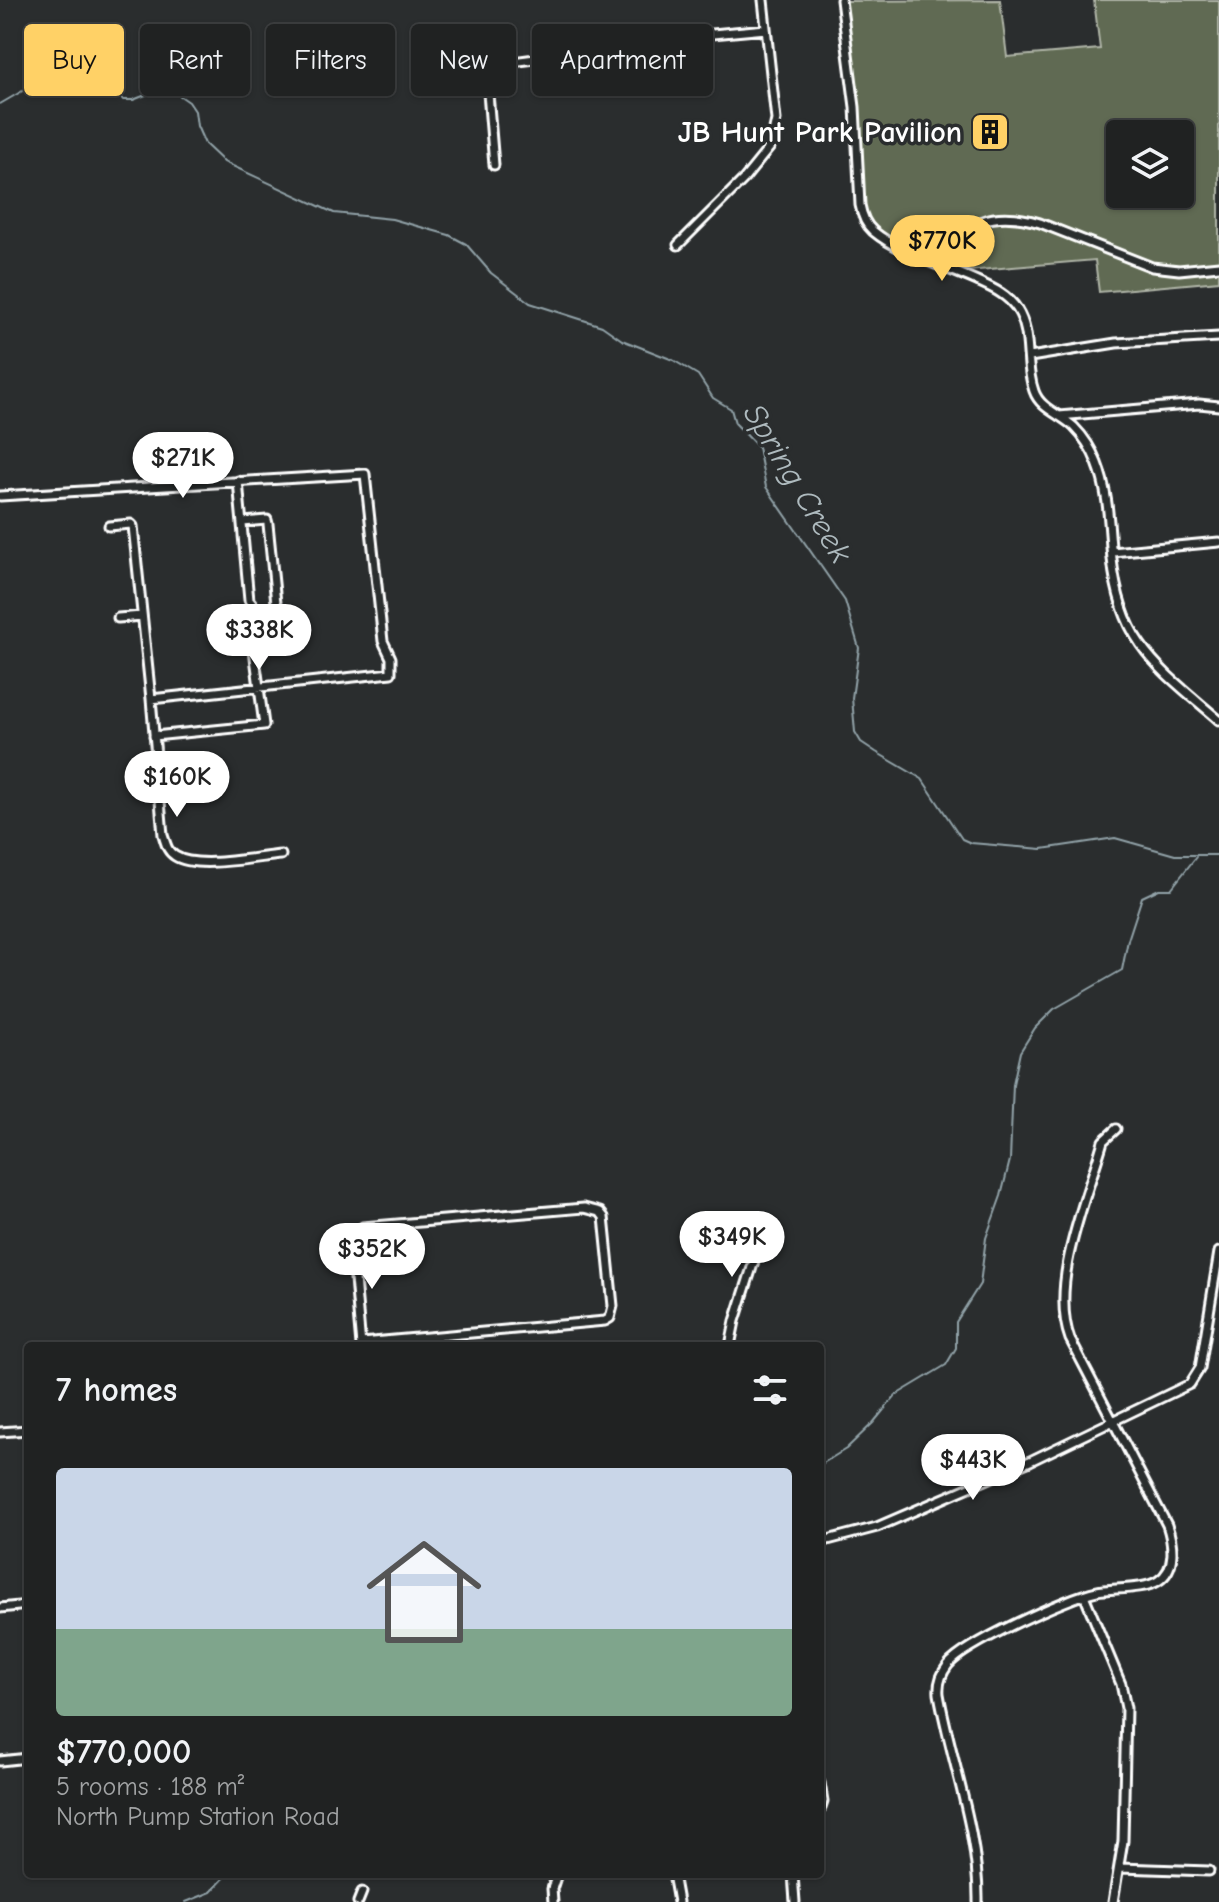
<!DOCTYPE html>
<meta charset="utf-8">
<style>
:root{--surface:#202222;--page:#2d2f2f;--text:#f1f3f6;--muted:#a2a4a5;--line:#3d3f40;--accent:#ffd166}
body{margin:0;font-family:"Comic Neue",sans-serif;background:var(--page);color:var(--text);height:100vh;display:flex;flex-direction:column;font-size:30px;white-space:nowrap}
*{box-sizing:border-box;margin:0}
p{font-size:26px;color:var(--muted)}
.icon{flex:none;width:44px;height:44px;fill:none;stroke:currentColor;stroke-width:2;stroke-linecap:round;stroke-linejoin:round}
.map{position:relative;flex:1;overflow:hidden}
.drawer{position:absolute;left:24px;top:1342px;width:800px;height:536px;display:flex;flex-direction:column;background:var(--surface);border-radius:8px;box-shadow:0 2px 6px #0004,0 0 0 2px var(--line)}
.drawer>*{flex:none}
.hud{position:absolute;left:24px;top:24px;width:800px;height:72px;display:flex;gap:16px}
.controls{position:absolute;left:1106px;top:120px;display:grid;gap:16px}
.controls a{display:grid;place-items:center;width:88px;height:88px;border-radius:8px;background:var(--surface);box-shadow:0 2px 6px #0004,0 0 0 2px var(--line);font-size:40px}
.price{position:absolute;translate:-50% -68px;padding:0 18px;border-radius:28px;background:#fff;color:#222;font-size:26px;line-height:52px;filter:drop-shadow(0 2px 4px #0008)}
.price::after{content:'';position:absolute;left:50%;top:48px;width:24px;height:18px;margin-left:-12px;background:inherit;clip-path:polygon(0 0,100% 0,50% 100%)}
.price.current{background:var(--accent);color:#111}
ul{padding:0;list-style:none}
li{display:grid;align-content:center;gap:16px;height:424px;padding:0 32px}
li+li{border-top:2px solid var(--line)}
li span{display:grid;place-items:center;height:248px;border-radius:8px;color:#555}
li>.icon{margin-inline-start:auto}
span .icon{width:144px;height:144px;fill:#fffc;stroke-width:1}
li b{font-size:34px}
h2{display:flex;justify-content:space-between;align-items:center;height:96px;padding:0 32px;font-size:34px}
.chip{padding:0 28px;border-radius:8px;background:var(--surface);box-shadow:0 2px 6px #0004,0 0 0 2px var(--line);font-size:28px;line-height:72px}
.chip.current{background:var(--accent);color:#111}
.map>svg:first-child{display:block}
.park{fill:#606b52;stroke:#b0b5a8;stroke-width:2;fill-rule:evenodd}
.lines{fill:none;stroke-linecap:round;stroke-linejoin:round}
.stream{stroke:#92a3a9;stroke-width:2}
.minor-casing{stroke:#fff;stroke-width:13}
.minor{stroke:#2a2d2e;stroke-width:7}
.labels{text-anchor:middle;stroke-width:7;stroke-linejoin:round;paint-order:stroke}
.poi-label{font-size:30px;font-weight:bold;fill:#fff;stroke:#2a2d2e;text-anchor:end}
.water-label{font-size:32px;font-style:italic;fill:#aebabe;stroke:#2a2d2e}
</style>
<div class="map">
<svg width="1219" height="1902" viewBox="0 0 1219 1902">
<rect width="100%" height="100%" fill="#2a2d2e"/>
<filter id="ink" filterUnits="userSpaceOnUse"><feTurbulence type="fractalNoise" baseFrequency=".0125" numOctaves="2"/><feDisplacementMap in="SourceGraphic" scale="16" xChannelSelector="R" yChannelSelector="G"/><feConvolveMatrix kernelMatrix="1 2 1 2 8 2 1 2 1" color-interpolation-filters="sRGB"/></filter>
<g filter="url(#ink)">
<path class="park" d="M1000,0L1007,57L1100,49L1094,0H1219V281L1099,292L1095,260L956,272L889,242L863,219L855,107L841,1ZM1120,134H1180V194H1120Z"/>
<g class="lines">
<path class="stream" d="M0,104L62,68C95,59 106,78 123,100H133L161,89L176,93L189,102L195,111L197,126L205,144L224,162L334,213L392,219L449,235L466,244L491,273L530,303L602,326L622,340L673,360L698,375L713,398L731,409L735,423L758,447L766,487L845,601L859,648L852,698L855,732L861,742L876,752L922,779L962,839L971,843L1042,849L1115,838L1175,855H1219
M820,1465L846,1449L873,1423L896,1395L946,1365L956,1348V1322L980,1284L986,1238L1001,1196L1010,1160L1013,1084L1020,1052L1035,1028L1054,1009L1122,970L1128,940L1142,897L1159,889H1171L1196,857
M186,1902L211,1892L228,1874"/>
<g class="minor-casing">
<path id="minor" d="M841,0L855,107L860,205C862,216 865,224 873,231C899,253 946,267 977,281C992,288 1007,294 1017,309C1033,334 1024,364 1034,391C1040,409 1062,415 1074,427C1084,437 1092,450 1097,463C1109,493 1109,527 1112,559C1121,645 1158,667 1219,720
M494,165L487,81L488,74L497,64L565,55L595,45L766,29
M678,245L744,179L770,147L776,120L763,0
M943,266C948,256 954,241 962,233C984,213 1014,215 1040,223L1152,267L1179,270L1219,266
M1030,357L1116,343L1219,337
M1059,416L1199,404L1219,406
M0,496L365,474L383,641L391,658V673L151,699L133,526L131,524L109,526
M242,522L267,520L268,524L277,613L264,619
M1112,552L1219,542
M118,618L142,616
M151,699L163,835C166,844 167,851 175,856C197,870 255,857 281,855
M154,736L264,725L254,650L266,629L264,619L249,600L238,481
M361,1343L605,1321L610,1318L613,1306L604,1217L600,1212L584,1208L363,1227L355,1232L352,1245L361,1346
M730,1346L735,1321L767,1220
M0,1432L28,1430
M820,1542L877,1527L1030,1461L1190,1384L1200,1368L1219,1252
M1084,1595L1121,1684L1126,1708L1123,1841L1113,1902
M0,1608L28,1605
M0,1761L28,1758
M820,1783L823,1801L820,1810
M1120,1868L1209,1871
M673,1874L678,1902
M793,1874L795,1902
M358,1902L362,1892
M553,1902L552,1889L557,1874
M978,1902C979,1833 951,1761 939,1694C938,1683 941,1674 948,1665C965,1644 1068,1597 1097,1591C1113,1588 1144,1590 1158,1581C1177,1569 1173,1543 1167,1525L1070,1339C1049,1282 1087,1198 1103,1141L1116,1129"/>
</g>
<use href="#minor" class="minor"/>
</g>
</g>
<defs>
<g id="building-square" transform="scale(2)"><rect x="-9" y="-9" width="18" height="18" rx="4" fill="#ffd166" stroke="#2a2d2e"/><path d="M-4-6H4V6H1V3H-1V6H-4ZM-2.5-4.3h1.7v1.8h-1.7ZM.8-4.3h1.7v1.8H.8ZM-2.5-1h1.7V.8h-1.7ZM.8-1h1.7V.8H.8Z" fill="#111"/></g>
</defs>
<g fill-rule="evenodd">
<use href="#building-square" x="990" y="132"/>
</g>
<g class="labels">
<g class="poi-label">
<text x="962" y="142">JB Hunt Park Pavilion</text>
</g>
<g class="water-label">
<text transform="translate(798 483) rotate(59)" y="11">Spring Creek</text>
</g>
</g>
</svg>
<div class="controls">
<a><svg class="icon" aria-label="layers" viewBox="0 0 24 24"><path d="M12 4l9 5-9 5-9-5zM3 14l9 5 9-5"/></svg></a>
</div>
<b class="price current" style="left:942px;top:283px">$770K</b>
<b class="price" style="left:183px;top:500px">$271K</b>
<b class="price" style="left:259px;top:672px">$338K</b>
<b class="price" style="left:177px;top:819px">$160K</b>
<b class="price" style="left:732px;top:1279px">$349K</b>
<b class="price" style="left:372px;top:1291px">$352K</b>
<b class="price" style="left:973px;top:1502px">$443K</b>
<div class="hud">
<a class="chip current">Buy</a>
<a class="chip">Rent</a>
<a class="chip">Filters</a>
<a class="chip">New</a>
<a class="chip">Apartment</a>
</div>
<section class="drawer">
<h2>7 homes<svg class="icon" aria-label="filters" viewBox="0 0 24 24"><path d="M4 7h16M4 17h16"/><circle cx="9" cy="7" r="2"/><circle cx="15" cy="17" r="2"/></svg></h2>
<ul>
<li><span style="background:linear-gradient(#c9d6e8 65%,#7fa58c 0)"><svg class="icon" aria-label="home" viewBox="0 0 24 24"><path d="M3 11l9-7 9 7M6 9v11h12V9"/></svg></span><div><b>$770,000</b><p>5 rooms · 188 m²</p><p>North Pump Station Road</p></div></li>
</ul>
</section>
</div>
